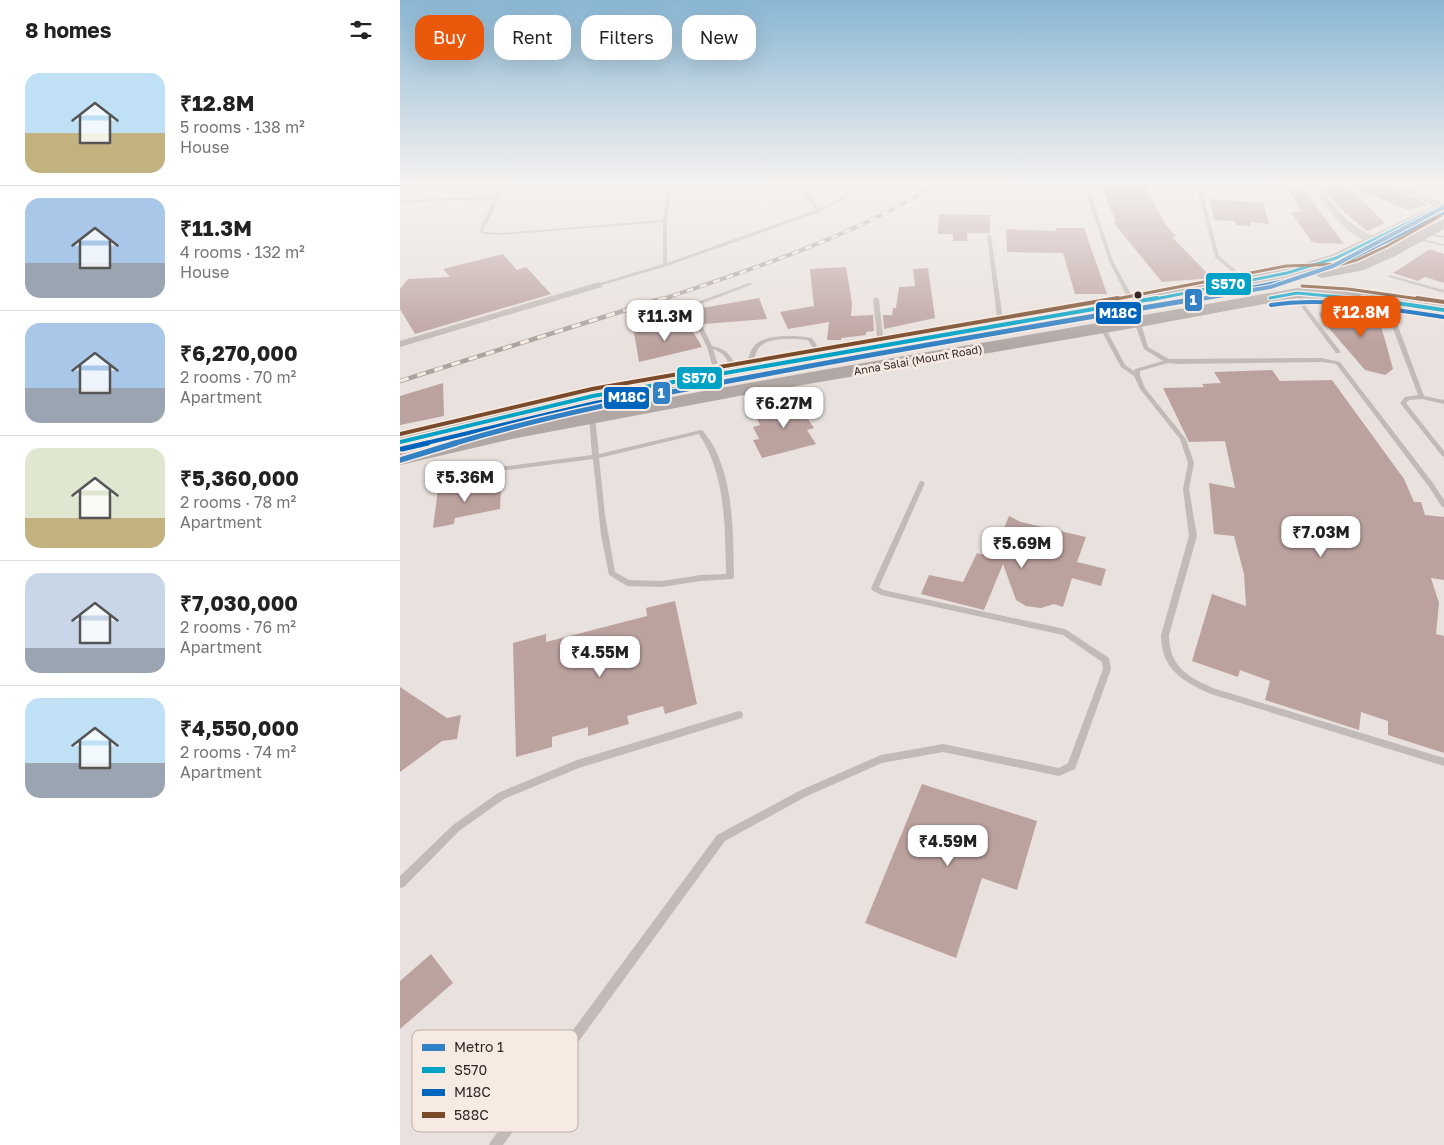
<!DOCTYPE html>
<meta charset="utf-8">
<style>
:root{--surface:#fff;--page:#f6f6f6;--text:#222;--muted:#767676;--line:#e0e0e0;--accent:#ea580c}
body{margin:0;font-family:"Golos Text",sans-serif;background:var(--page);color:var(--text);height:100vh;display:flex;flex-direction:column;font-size:19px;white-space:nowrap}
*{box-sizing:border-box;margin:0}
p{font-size:16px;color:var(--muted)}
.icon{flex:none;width:28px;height:28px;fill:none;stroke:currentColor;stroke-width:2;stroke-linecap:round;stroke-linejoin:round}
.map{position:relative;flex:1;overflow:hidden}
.side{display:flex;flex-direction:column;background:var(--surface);width:400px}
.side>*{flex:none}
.banner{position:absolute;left:15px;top:15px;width:475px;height:45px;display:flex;gap:10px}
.price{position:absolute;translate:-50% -42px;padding:0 11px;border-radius:10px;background:#fff;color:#222;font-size:16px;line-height:32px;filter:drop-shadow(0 1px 2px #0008)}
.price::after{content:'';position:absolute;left:50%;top:30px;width:15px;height:11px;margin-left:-8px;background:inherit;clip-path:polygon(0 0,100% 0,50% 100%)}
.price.selected{background:var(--accent);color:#fff}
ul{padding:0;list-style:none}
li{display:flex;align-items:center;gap:15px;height:125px;padding:0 25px}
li+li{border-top:1px solid var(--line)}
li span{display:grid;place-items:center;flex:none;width:140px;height:100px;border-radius:15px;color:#555}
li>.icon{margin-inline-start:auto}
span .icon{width:60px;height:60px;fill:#fffc;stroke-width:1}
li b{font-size:21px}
h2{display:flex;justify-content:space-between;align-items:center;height:60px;padding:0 25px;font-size:21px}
.pill{padding:0 18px;border-radius:15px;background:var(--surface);box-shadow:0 5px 20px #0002;font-size:18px;line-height:45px}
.pill.selected{background:var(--accent);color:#fff}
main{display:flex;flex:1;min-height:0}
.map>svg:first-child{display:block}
.building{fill:#bca29f}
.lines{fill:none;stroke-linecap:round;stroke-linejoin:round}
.lane{fill:#c2bab6;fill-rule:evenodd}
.street{fill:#c2bab6;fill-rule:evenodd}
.primary{fill:#b1a8a5;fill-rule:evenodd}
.rail-far1-casing{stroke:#aaa3a0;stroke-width:4}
.rail-casing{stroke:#aaa3a0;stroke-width:4.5}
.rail-far1{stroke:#f7eae3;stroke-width:2.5;stroke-dasharray:7;stroke-linecap:butt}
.rail{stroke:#f7eae3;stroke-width:3;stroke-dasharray:9;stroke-linecap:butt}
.bus-1-far1-casing{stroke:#f7eae3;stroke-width:5.5}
.bus-1-casing{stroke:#f7eae3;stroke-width:7}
.bus-2-far2-casing{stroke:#f7eae3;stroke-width:5.5}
.bus-2-far1-casing{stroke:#f7eae3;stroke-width:7}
.bus-2-casing{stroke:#f7eae3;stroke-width:9}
.bus-3-far1-casing{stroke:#f7eae3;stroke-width:5.5}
.bus-3-casing{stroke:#f7eae3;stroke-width:7}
.bus-1-far1{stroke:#02a2c6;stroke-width:3}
.bus-1{stroke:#02a2c6;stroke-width:4}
.bus-2-far2{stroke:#0065bd;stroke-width:3}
.bus-2-far1{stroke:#0065bd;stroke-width:4}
.bus-2{stroke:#0065bd;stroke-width:5}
.bus-3-far1{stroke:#7a4b2a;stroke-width:3}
.bus-3{stroke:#7a4b2a;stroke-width:4}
.metro-1-far2-casing{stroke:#f7eae3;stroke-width:6}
.metro-1-far1-casing{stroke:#f7eae3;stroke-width:8}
.metro-1-casing{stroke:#f7eae3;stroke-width:9}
.metro-1-far2{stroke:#3281c4;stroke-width:4}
.metro-1-far1{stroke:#3281c4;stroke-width:5}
.metro-1{stroke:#3281c4;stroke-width:5.5}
.bus-dot{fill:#322725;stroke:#f7eae3;stroke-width:2}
.labels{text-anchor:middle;stroke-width:5;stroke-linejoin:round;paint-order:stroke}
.far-street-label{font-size:11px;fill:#322725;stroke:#f7eae3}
.key{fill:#f7eae3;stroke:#bcb0aa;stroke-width:1}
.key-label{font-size:14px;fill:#322725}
.line-badge{stroke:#f7eae3;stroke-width:2}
.badge-label{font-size:14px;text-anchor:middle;font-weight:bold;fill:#fff}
</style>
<main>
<section class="side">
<h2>8 homes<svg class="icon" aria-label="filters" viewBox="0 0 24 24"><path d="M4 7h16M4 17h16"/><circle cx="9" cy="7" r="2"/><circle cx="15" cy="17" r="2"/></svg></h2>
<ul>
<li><span style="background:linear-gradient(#bfe0f5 60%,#c2b280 0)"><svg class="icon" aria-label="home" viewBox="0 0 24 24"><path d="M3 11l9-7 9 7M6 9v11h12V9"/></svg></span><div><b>₹12.8M</b><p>5 rooms · 138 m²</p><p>House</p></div></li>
<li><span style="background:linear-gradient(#a9c7e8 65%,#9aa5b1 0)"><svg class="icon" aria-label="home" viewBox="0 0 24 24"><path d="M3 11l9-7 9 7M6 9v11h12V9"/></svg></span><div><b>₹11.3M</b><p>4 rooms · 132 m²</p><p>House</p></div></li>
<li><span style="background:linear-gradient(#a9c7e8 65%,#9aa5b1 0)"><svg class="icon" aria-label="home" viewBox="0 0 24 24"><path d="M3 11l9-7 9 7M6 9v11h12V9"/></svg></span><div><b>₹6,270,000</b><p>2 rooms · 70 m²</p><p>Apartment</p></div></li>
<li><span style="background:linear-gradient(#dfe7d0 70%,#c2b280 0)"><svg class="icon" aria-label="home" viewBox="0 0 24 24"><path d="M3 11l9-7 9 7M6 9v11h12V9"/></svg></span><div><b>₹5,360,000</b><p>2 rooms · 78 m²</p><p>Apartment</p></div></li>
<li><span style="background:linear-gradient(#c9d6e8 75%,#9aa5b1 0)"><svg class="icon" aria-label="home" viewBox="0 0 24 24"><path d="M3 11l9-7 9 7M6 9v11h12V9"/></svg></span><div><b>₹7,030,000</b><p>2 rooms · 76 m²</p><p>Apartment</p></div></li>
<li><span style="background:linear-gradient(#bfe0f5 65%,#9aa5b1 0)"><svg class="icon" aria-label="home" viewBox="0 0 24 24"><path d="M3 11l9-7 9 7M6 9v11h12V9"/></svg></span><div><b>₹4,550,000</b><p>2 rooms · 74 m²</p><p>Apartment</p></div></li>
</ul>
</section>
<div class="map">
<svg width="1044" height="1145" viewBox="0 0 1044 1145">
<rect width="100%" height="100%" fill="#e9e1dd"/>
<path class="building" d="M700,184H743L766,225L776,236L772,237L812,278L762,282L713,222H716Z
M926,184H985L1028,205L1008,210L947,185L985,223L967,231L938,207L924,188H928Z
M886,187L903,188L944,244L915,243L911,241L891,212H902Z
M810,199L863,203L869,224L850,222L851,226L836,225L835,221L814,220Z
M539,214L590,215V233H567V241H553V234H538Z
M656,228H684L707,294H675L663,253L607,252L606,229L656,231Z
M1030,249L1044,254V283L1025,277L1018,281L993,273Z
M103,254L117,270L126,267L151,294L15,334L0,309V289L8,279L50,277L43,269Z
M446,267L452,303L451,316L473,315L474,331L466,332V335L441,338V340H427L429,322L388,329L380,312L414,306L410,269Z
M528,268L535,318L484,329L483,315H492L493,308H496L499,287L515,286L513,269Z
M359,298L367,319L303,324L296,309Z
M937,308L978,315L993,369L985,375L965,370L922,320L919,313Z
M288,323L302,347L239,362L234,332Z
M872,370L880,381L932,380L1004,479L1014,502H1021L1025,515L1044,517V580L1031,578L1039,603L1036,634L1044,636V753L988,735V721L961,712L959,730L865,700L870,681L840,670L838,677L792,661L812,594L846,606L844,574L834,536L814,534L809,483L835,488L825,441L789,442L763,388L804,387L802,384L821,383L814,372Z
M43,383L44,416L0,425V396Z
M405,400L416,417L408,419L414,428L407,430L416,444L362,458L353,440L359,439L353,427L360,425L354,412Z
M58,485V490L82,485L81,489L101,486L100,509L55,518L54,524L33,528L38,489Z
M609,516L621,522L686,537L677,562L706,569L701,586L672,578L663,607L654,604L641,608L626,606L616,600L603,564L584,610L521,594L529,575L563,582L577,553L592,557Z
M275,601L297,704L265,714L263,706L227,716L229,724L188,736V727L152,737V747L116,757L113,643L146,634V642L247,616L246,608Z
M0,687L47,718L61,715L57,739L42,741L0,772Z
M522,784L637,821L617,890L582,878L556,958L465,923Z
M31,954L53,983L0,1029V981Z"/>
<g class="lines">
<path class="lane" d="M102,184H106L83,231L84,232L101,233L263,220L268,184H272L267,221V263L416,210L396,184H400L420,209C433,203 445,198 452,184H456L453,190L446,199L420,212L267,266L199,286H197V284L263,264V222L101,235L83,234L79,231L94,199L0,202V200L96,197Z
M683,184H687L713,261L736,303L735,304L730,303L709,261Z
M796,184H800L819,256L835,269L841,282V283H837L831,271L815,257Z
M1023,232L1044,236V238L1023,234Z
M587,235L591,236L604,326L601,328L598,326Z
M1014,237L1044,244V246L1014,239Z
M989,275L1044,290V293L989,277Z
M349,283L353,284L293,307L312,346C328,349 333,358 338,372L335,374L333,373C328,362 326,353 313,349L319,368L324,374L323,375H319L313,368L307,347L288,308L275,311L272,309L289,305Z
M895,292H899L907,308L940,351V353H936L903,309L895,293Z
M476,297L479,299L484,346L481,348L478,346L473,299Z
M986,300L989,302L1024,396L1044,400V404L1022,399L1009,400L1006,403L1044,451V457L1042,456L1000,403L1005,397L1018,395L983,302Z
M745,319L748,321L742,327L748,347L769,359L922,358L940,362L1033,483L1044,500V507H1042L1029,487L936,364L922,362L778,364L768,363L740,371V375L745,388L786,439L794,463L789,489L797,536L769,635C769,667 789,678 816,689L1044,758V766L811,694C783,682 761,669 761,635L789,536L783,489L788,463L780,439L740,389L734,376L721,367L700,328L705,327L725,365L734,371L735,369L763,361L744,349L736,327Z
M396,336L412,338L424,357L423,358H419L408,340C395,339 366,336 358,349C354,355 354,363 353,369L350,371L347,369C348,363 348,355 352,349C360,335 382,336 396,336Z
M192,416L195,418L199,454L301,430L303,431C307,436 311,441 314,447C334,486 333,534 334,577L333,579L301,581L262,587L227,586L209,575L201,535L193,459L53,477L50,475L53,473L192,455L189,418ZM299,434C326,475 325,527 326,574L301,575L262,581L229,580L215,572L205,515L199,458Z
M520,481H522L525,483L479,587L483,590L665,629L709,658L711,669L675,769L659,776L543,752L482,763L407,796L325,841L103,1145H89L91,1141L317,835L401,790L481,755L543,744L659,768L668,763L703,669L702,662L663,635L481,595L472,590L471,588Z
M339,711L342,712L343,715L342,718L179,768L104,799L59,831L4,887L0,888V876L53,825L98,793L177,760Z"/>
<path class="street" d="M911,184H919C934,208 951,228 978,238V242C952,246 923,203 911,184Z
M987,184H998L1044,204V208H1038Z
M199,282L202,283V287L0,347V341Z"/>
<path class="primary" d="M1044,201V210L941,261L887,278L733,308L193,402L0,448V436L193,390L733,298L884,269L931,255Z
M1044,219V229L995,256L964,270L922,278L917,276L914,273L917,270L922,268L955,263Z
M897,288L947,291L988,298L994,296L1010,301L1044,305V315L947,301L897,298L745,326L339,396L117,438L0,465V453C297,385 598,343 897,288Z"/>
<g class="rail-far1-casing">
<path id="rail-far1" d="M260,300C356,268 451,237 537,184"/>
</g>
<g class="rail-casing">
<path id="rail" d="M0,381L264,298"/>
</g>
<use href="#rail-far1" class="rail-far1"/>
<use href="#rail" class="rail"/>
<g class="bus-1-far1-casing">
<path id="bus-1-far1" d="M870,298L897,293L972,300
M750,300L887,273L936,258L1044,205"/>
</g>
<g class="bus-1-casing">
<path id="bus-1" d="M963,298L1044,310
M0,442L193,396L757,298"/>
</g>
<g class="bus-2-far2-casing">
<path id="bus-2-far2" d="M787,300L888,280L939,265L1044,213"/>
</g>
<g class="bus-2-far1-casing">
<path id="bus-2-far1" d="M871,305C928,296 986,309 1043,317
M22,444L195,403L794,298"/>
</g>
<g class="bus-2-casing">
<path id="bus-2" d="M2,449L28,443"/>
</g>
<g class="bus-3-far1-casing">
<path id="bus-3-far1" d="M902,286L948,289L1026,300
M711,300L886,266L942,264L957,260L987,246L1040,216"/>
</g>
<g class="bus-3-casing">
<path id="bus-3" d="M1017,298L1044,302
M0,434L192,389L718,298"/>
</g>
<use href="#bus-1-far1" class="bus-1-far1"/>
<use href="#bus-1" class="bus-1"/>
<use href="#bus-2-far2" class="bus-2-far2"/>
<use href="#bus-2-far1" class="bus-2-far1"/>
<use href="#bus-2" class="bus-2"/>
<use href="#bus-3-far1" class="bus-3-far1"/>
<use href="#bus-3" class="bus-3"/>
<g class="metro-1-far2-casing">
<path id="metro-1-far2" d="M795,300L870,287L933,266L1044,207"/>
</g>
<g class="metro-1-far1-casing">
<path id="metro-1-far1" d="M52,444C152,414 253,395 356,376C504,348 653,323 802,298"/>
</g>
<g class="metro-1-casing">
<path id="metro-1" d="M0,460L56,443"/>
</g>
<use href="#metro-1-far2" class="metro-1-far2"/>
<use href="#metro-1-far1" class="metro-1-far1"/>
<use href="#metro-1" class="metro-1"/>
</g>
<linearGradient id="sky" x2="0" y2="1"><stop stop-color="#89b6d3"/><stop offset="0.53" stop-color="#f5f2f0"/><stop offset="1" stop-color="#f5f2f0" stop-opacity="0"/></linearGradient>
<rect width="1044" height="345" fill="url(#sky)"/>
<circle class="bus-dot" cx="738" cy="295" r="4.5"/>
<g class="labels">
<g class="far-street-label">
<text transform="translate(518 360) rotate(-10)" y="4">Anna Salai (Mount Road)</text>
</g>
</g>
<rect x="12" y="1030" width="166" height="102" rx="8" class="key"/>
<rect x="22" y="1044" width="23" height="7" fill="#3281c4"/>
<rect x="22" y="1067" width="23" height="6" fill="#02a2c6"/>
<rect x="22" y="1089" width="23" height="7" fill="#0065bd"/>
<rect x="22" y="1112" width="23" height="6" fill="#7a4b2a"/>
<g class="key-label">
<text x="54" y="1052">Metro 1</text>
<text x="54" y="1075">S570</text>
<text x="54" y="1097">M18C</text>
<text x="54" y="1120">588C</text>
</g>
<g class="line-badge">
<rect x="805" y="272" width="47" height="24" rx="5" fill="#02a2c6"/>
<rect x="784" y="288" width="19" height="24" rx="5" fill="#3281c4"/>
<rect x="695" y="301" width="47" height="24" rx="5" fill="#0065bd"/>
<rect x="276" y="366" width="47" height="24" rx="5" fill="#02a2c6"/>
<rect x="252" y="381" width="19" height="24" rx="5" fill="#3281c4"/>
<rect x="203" y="386" width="47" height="24" rx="5" fill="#0065bd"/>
</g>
<g class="badge-label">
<text x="828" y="289">S570</text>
<text x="793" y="305">1</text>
<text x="718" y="318">M18C</text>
<text x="299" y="383">S570</text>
<text x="261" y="398">1</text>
<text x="227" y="402">M18C</text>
</g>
</svg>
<b class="price selected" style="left:961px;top:338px">₹12.8M</b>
<b class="price" style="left:265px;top:342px">₹11.3M</b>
<b class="price" style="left:384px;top:429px">₹6.27M</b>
<b class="price" style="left:65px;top:503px">₹5.36M</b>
<b class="price" style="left:921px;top:558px">₹7.03M</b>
<b class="price" style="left:622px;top:569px">₹5.69M</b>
<b class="price" style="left:200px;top:678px">₹4.55M</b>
<b class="price" style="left:548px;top:867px">₹4.59M</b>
<div class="banner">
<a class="pill selected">Buy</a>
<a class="pill">Rent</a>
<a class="pill">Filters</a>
<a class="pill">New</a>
</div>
</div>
</main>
